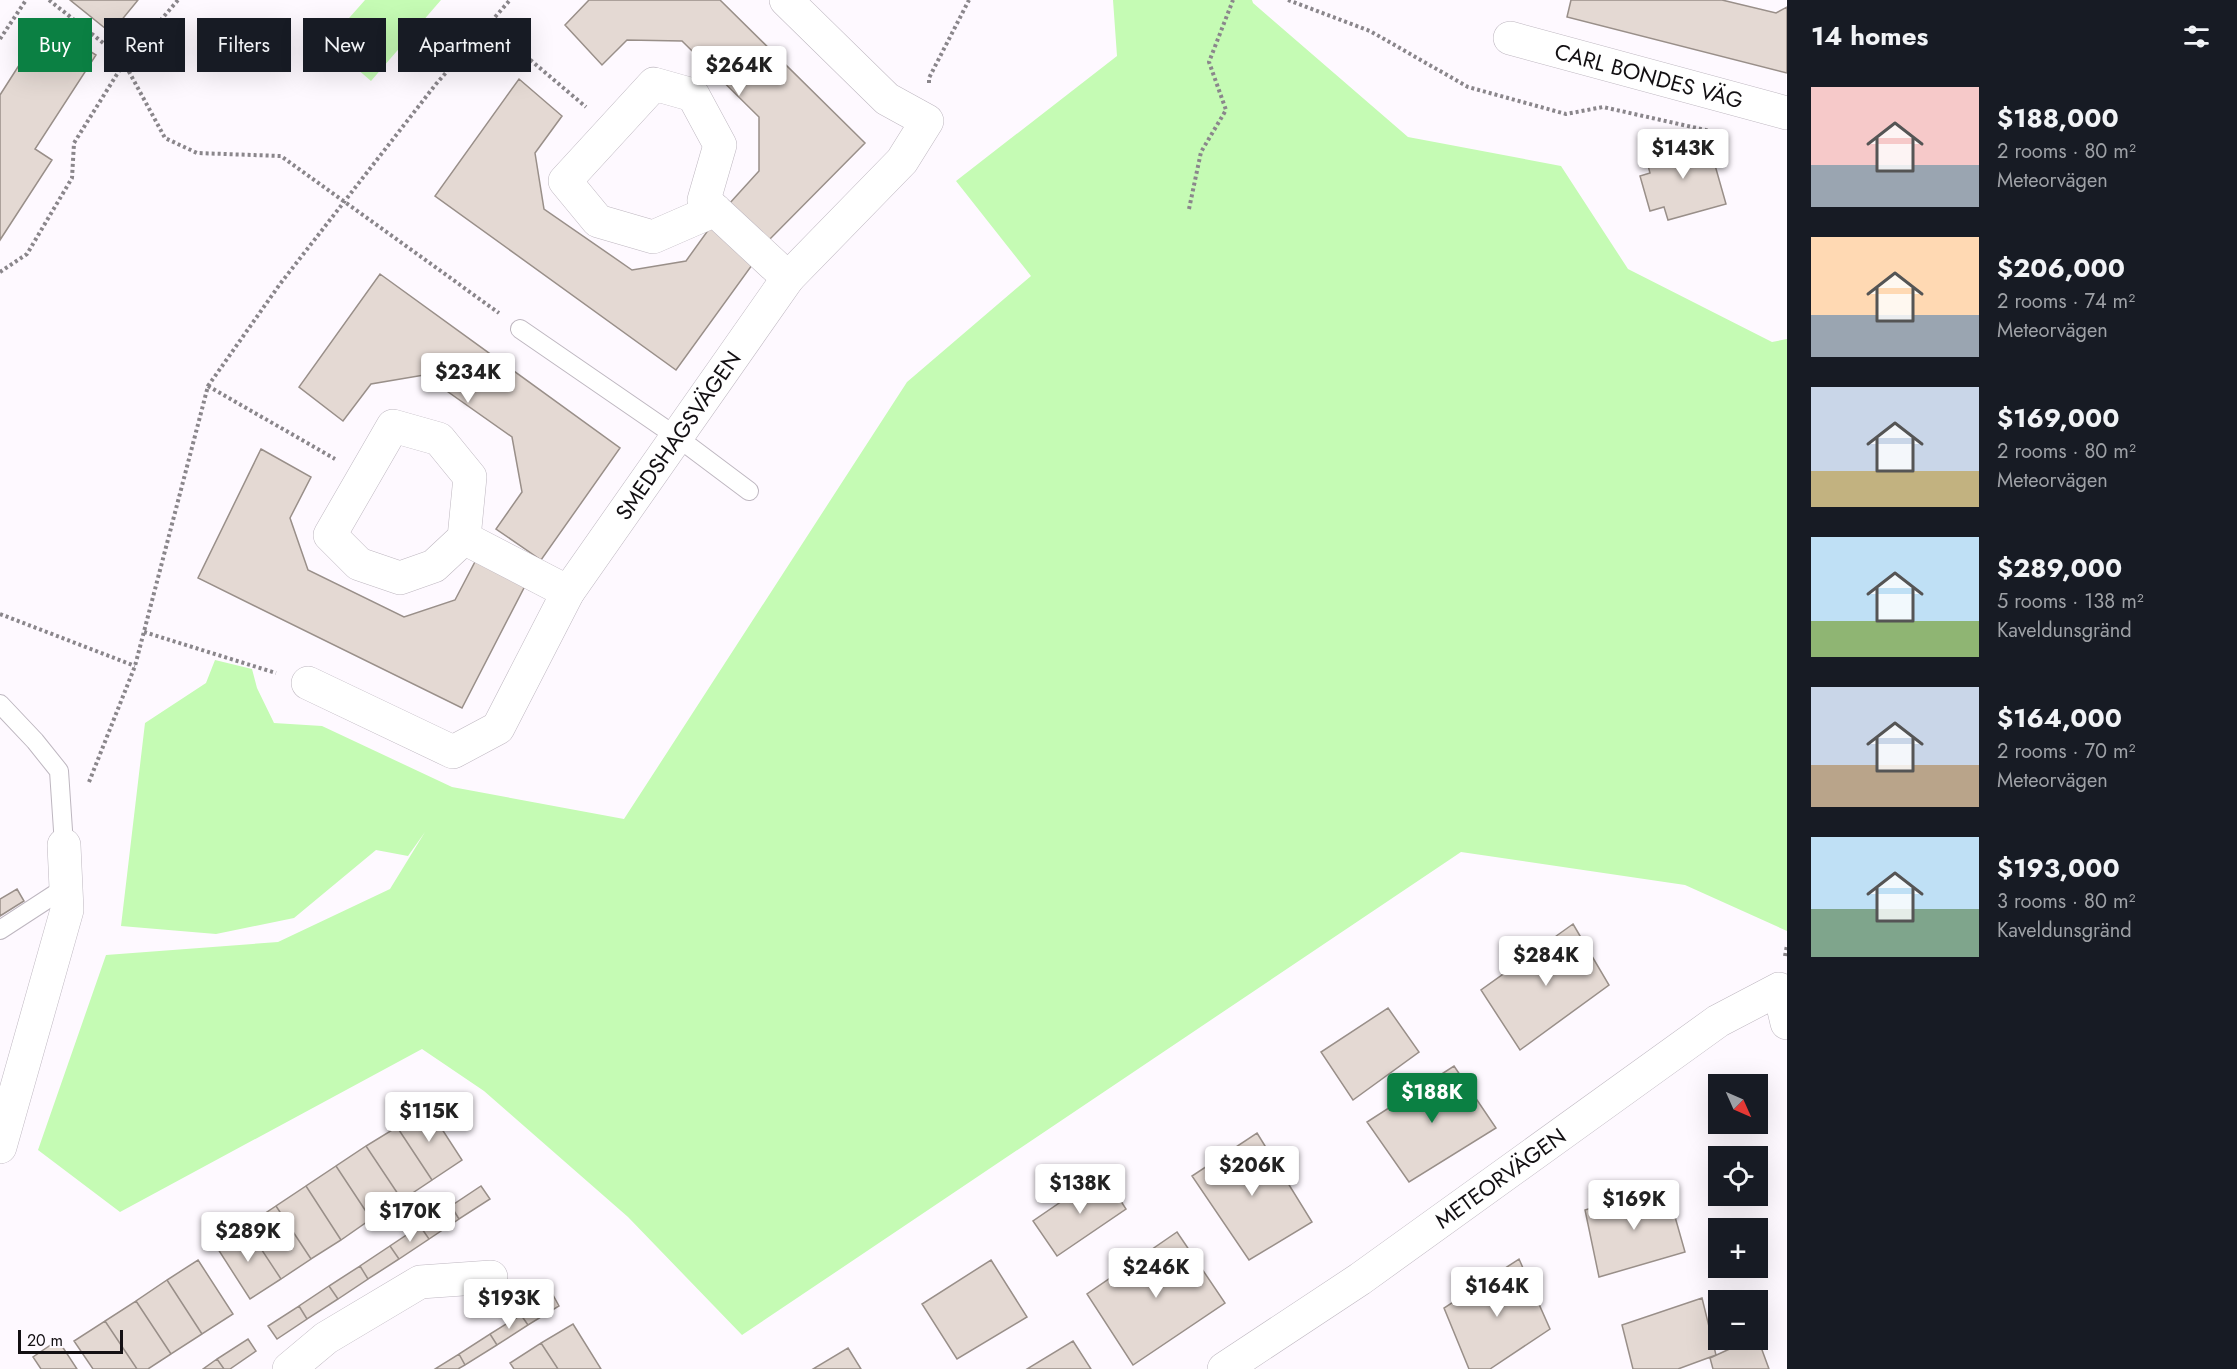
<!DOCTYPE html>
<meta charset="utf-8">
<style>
:root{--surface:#171b24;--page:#242831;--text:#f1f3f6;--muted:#9ea1a6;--accent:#0b8043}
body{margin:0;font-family:Jost,sans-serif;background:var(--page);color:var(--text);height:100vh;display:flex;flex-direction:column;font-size:22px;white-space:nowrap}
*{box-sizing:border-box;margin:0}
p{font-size:20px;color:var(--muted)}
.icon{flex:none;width:33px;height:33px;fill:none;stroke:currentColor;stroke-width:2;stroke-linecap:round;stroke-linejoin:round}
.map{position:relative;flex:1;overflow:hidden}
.side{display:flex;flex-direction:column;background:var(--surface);width:450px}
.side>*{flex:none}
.top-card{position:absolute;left:18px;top:18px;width:570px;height:54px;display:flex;gap:12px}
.needle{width:39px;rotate:135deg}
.buttons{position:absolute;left:1708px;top:1074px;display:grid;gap:12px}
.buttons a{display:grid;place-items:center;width:60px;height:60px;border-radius:0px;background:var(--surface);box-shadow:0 6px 24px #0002;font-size:30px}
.scale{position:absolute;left:18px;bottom:15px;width:105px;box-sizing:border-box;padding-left:6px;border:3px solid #131013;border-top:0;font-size:16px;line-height:21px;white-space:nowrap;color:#131013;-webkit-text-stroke:4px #fef9ff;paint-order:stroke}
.price{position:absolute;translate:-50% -51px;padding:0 14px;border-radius:6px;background:#fff;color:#222;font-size:20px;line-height:39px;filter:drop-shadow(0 2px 3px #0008)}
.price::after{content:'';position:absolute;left:50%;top:36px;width:18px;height:14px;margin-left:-9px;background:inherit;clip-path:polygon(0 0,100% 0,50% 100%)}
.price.current{background:var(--accent);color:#fff}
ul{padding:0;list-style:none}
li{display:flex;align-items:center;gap:18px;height:150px;padding:0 24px}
li span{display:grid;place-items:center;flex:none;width:168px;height:120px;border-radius:0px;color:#555}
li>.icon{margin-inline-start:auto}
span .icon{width:72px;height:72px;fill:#fffc;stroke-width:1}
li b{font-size:26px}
h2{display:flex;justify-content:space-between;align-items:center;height:72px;padding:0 24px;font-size:26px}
.tag{padding:0 21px;border-radius:0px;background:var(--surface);box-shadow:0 6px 24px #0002;font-size:21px;line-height:54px}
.tag.current{background:var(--accent);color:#fff}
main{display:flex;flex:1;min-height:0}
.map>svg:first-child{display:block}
.green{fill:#c5fbb4}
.building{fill:#e4d9d3;stroke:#998f89;stroke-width:1.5}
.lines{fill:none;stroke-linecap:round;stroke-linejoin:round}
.lane-casing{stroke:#beb7c0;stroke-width:20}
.street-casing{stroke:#beb7c0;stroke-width:34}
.path{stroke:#8a868b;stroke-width:4;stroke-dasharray:3 3;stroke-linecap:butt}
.lane{stroke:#fff;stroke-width:18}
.street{stroke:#fff;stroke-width:33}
.labels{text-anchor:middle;stroke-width:6;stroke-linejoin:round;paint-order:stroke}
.street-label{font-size:22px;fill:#131013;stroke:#fef9ff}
</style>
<main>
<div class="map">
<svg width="1787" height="1369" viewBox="0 0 1787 1369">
<rect width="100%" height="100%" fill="#fef9ff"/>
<path class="green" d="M365,0H441L371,81L327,43Z
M1113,0H1252L1253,3L1408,137L1561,166L1628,269L1772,342L1787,339V931L1685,885L1461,852L742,1335L628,1217L484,1091L422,1049L120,1212L38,1150L106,955L278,942L390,889L425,832L408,856L376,850L294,918L216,934L121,926L145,723L206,683L215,660L252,669L257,688L274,723L322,726L452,787L624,819L907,382L1031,276L956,181L1117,56Z"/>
<path class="building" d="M70,0H138L111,33Z
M589,0H720L865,143L767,242L729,204L759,171V117L682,41L627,40L602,65L565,25Z
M1571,0H1722L1776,13L1787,7V73L1567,17Z
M46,23L96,55L35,149L52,160L0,240V95Z
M519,79L562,116L535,153L544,209L632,270L686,261L714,222L760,254L676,370L435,196Z
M1707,137L1726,204L1668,220L1664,207L1650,211L1640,176L1650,173L1645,154Z
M380,274L620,448L541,560L496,529L522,492L512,437L424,375L371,384L343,421L299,387Z
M261,449L311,477L290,518L308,570L404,617L455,600L477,558L527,582L462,708L198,578Z
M17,889L24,901L0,916V899Z
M1573,924L1609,985L1520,1050L1481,990Z
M1388,1008L1419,1052L1353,1100L1321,1052Z
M1454,1066L1496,1128L1409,1182L1367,1122Z
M427,1106L462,1160L432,1180L397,1127Z
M397,1127L432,1180L402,1200L366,1146Z
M1257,1133L1312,1222L1249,1260L1192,1176Z
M366,1146L402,1200L371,1219L336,1166Z
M336,1166L371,1219L341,1240L306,1186Z
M1103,1173L1126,1209L1057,1256L1033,1221Z
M1666,1185L1685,1252L1599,1277L1585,1210Z
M306,1186L341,1240L311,1259L276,1206Z
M481,1186L490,1199L459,1219L451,1206Z
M276,1206L311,1259L281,1279L246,1226Z
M451,1206L459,1219L429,1239L420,1226Z
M246,1226L281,1279L250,1299L216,1246Z
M420,1226L429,1239L399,1259L390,1246Z
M1177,1232L1225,1303L1133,1365L1087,1294Z
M390,1246L399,1259L368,1279L360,1266Z
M1519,1259L1550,1329L1490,1369H1469L1444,1308Z
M198,1260L233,1314L202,1334L167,1280Z
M991,1260L1027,1317L957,1359L922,1304Z
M360,1266L368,1279L338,1299L329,1286Z
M167,1280L202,1334L171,1354L136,1301Z
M329,1286L338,1299L307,1319L299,1306Z
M553,1295L559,1306L528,1325L521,1315Z
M1702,1298L1716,1355L1678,1369H1633L1622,1325Z
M136,1301L171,1354L148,1369H137L105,1321Z
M299,1306L307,1319L277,1339L268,1326Z
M521,1315L528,1325L497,1345L490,1334Z
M105,1321L137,1369H93L74,1341Z
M573,1324L601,1369H558L541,1343Z
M490,1334L497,1345L465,1365L459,1354Z
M248,1339L256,1351L230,1369H224L217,1359Z
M1758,1339L1769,1369H1713L1710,1358L1749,1340Z
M58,1340L77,1369H41L33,1357Z
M1073,1341L1091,1369H1027Z
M541,1343L558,1369H514L510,1363Z
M848,1348L861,1369H813Z
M459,1354L465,1365L458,1369H435Z
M217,1359L224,1369H203Z"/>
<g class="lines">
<g class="lane-casing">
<path id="lane" d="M520,329L677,437L749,491
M0,704L35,741L59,771L64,845
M0,930L66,887"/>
</g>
<g class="street-casing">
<g id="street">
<path id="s1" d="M1510,38L1787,113"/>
<path d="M715,210L653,237L598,221L565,181L654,84L693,95L720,145L704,200L788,278"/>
<path d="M464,538L434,566L400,578L359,564L330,535L393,426L439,439L470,477L464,538L568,592"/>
<path id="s2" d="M308,683L453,752L498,728L568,592L788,278L902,161L927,121L887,99L786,0"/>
<path d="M0,1147L67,910L64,845"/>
<path d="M289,1369L326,1338L420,1282L491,1277"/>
<path id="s3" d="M1224,1369L1360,1279L1718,1021L1779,989L1787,1023"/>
</g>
</g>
<path class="path" d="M49,0L121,57L165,138L197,153L281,156L499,313
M1288,0L1370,31L1468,87L1566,114L1603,107L1719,133
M489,25L586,107
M0,39L26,0
M929,83V78L969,0
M1189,209L1201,152L1226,110L1209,62L1233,0
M0,272L27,254L72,178L74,143L124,63L178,0
M208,386L335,459
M0,614L135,666
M144,632L276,673
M89,782L135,666L208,386L280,284L436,84L510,0
M1785,956L1787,945"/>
<use href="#lane" class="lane"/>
<use href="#street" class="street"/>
</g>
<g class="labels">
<g class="street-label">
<text dy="8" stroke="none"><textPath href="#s1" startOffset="144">CARL BONDES VÄG</textPath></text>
<text dy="8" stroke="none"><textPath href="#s2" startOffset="556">SMEDSHAGSVÄGEN</textPath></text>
<text dy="8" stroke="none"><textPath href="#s3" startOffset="336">METEORVÄGEN</textPath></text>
</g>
</g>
</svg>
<div class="buttons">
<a><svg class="needle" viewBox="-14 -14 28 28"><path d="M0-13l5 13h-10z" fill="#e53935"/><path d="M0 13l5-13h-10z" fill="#9ea1a6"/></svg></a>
<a><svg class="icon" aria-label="locate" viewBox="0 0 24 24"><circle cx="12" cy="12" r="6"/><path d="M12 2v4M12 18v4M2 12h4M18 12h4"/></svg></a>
<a>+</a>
<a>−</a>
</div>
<div class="scale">20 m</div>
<b class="price" style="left:739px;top:97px">$264K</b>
<b class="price" style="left:1683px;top:180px">$143K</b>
<b class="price" style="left:468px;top:404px">$234K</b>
<b class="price" style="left:1546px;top:987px">$284K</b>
<b class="price current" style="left:1432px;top:1124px">$188K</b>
<b class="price" style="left:429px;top:1143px">$115K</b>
<b class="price" style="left:1252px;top:1197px">$206K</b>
<b class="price" style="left:1080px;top:1215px">$138K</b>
<b class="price" style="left:1634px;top:1231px">$169K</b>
<b class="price" style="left:410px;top:1243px">$170K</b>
<b class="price" style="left:248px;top:1263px">$289K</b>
<b class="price" style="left:1156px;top:1299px">$246K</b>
<b class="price" style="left:1497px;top:1318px">$164K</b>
<b class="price" style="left:509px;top:1330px">$193K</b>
<div class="top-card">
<a class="tag current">Buy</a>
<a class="tag">Rent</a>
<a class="tag">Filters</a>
<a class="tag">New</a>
<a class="tag">Apartment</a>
</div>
</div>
<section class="side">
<h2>14 homes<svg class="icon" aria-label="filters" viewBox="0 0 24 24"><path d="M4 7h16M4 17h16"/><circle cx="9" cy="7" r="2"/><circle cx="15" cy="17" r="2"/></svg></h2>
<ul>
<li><span style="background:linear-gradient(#f6c9c9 65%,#9aa5b1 0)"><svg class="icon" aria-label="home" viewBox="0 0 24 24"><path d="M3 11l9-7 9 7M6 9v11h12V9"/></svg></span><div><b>$188,000</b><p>2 rooms · 80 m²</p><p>Meteorvägen</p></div></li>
<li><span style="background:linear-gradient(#ffd9b3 65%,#9aa5b1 0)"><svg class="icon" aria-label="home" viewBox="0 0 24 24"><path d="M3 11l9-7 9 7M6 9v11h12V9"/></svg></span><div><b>$206,000</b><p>2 rooms · 74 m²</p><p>Meteorvägen</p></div></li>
<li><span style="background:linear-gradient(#c9d6e8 70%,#c2b280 0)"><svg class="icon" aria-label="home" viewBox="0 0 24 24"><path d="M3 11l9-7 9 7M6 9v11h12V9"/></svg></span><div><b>$169,000</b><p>2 rooms · 80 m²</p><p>Meteorvägen</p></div></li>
<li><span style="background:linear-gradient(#bfe0f5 70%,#8fb573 0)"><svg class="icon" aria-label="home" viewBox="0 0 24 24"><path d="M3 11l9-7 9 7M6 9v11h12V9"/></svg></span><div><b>$289,000</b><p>5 rooms · 138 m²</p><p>Kaveldunsgränd</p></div></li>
<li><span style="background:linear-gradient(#c9d6e8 65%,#b9a48a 0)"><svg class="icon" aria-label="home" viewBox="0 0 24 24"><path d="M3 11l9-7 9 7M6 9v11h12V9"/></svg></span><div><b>$164,000</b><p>2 rooms · 70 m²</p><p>Meteorvägen</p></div></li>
<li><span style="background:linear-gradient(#bfe0f5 60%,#7fa58c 0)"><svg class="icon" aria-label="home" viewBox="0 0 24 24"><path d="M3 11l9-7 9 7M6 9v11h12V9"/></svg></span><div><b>$193,000</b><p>3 rooms · 80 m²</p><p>Kaveldunsgränd</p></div></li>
</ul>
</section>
</main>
